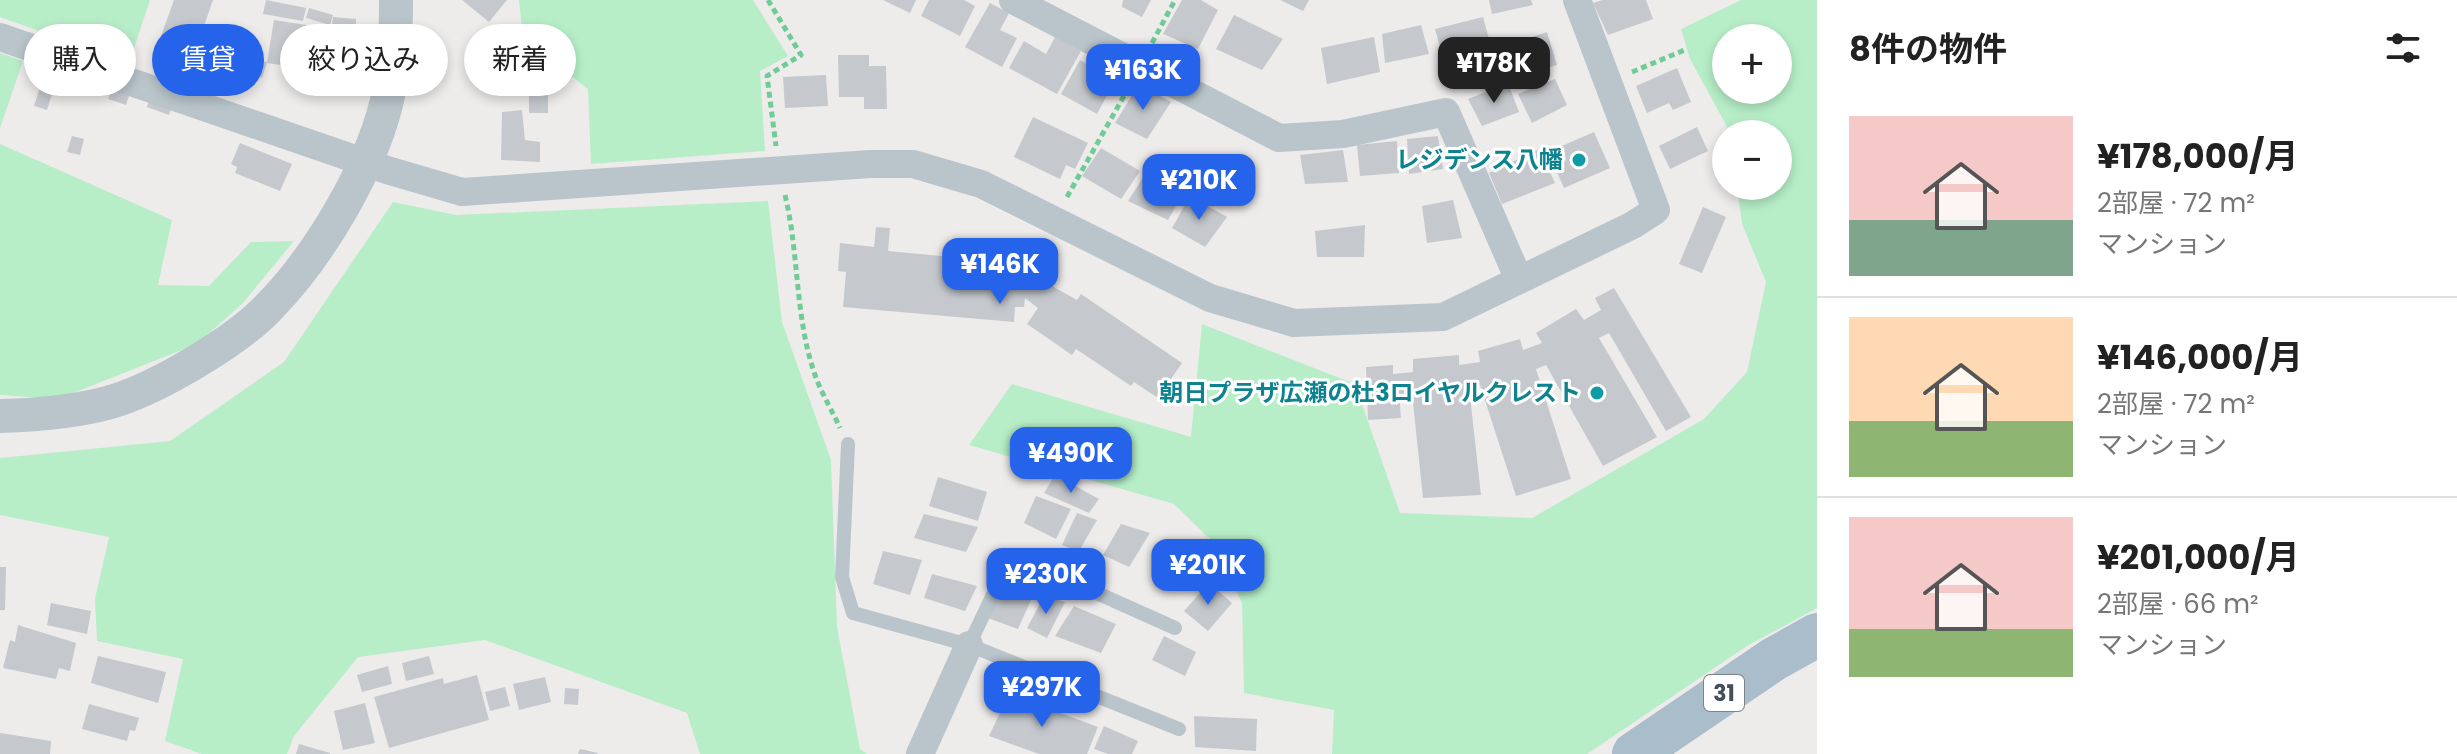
<!DOCTYPE html>
<html lang="ja">
<meta charset="utf-8">
<style>
:root{--surface:#fff;--page:#f6f6f6;--text:#222;--muted:#767676;--line:#e0e0e0;--accent:#2563eb}
body{margin:0;font-family:Poppins,"Noto Sans JP",sans-serif;background:var(--page);color:var(--text);height:100vh;display:flex;flex-direction:column;font-size:30px;white-space:nowrap}
*{box-sizing:border-box;margin:0}
p{font-size:26px;color:var(--muted)}
.icon{flex:none;width:44px;height:44px;fill:none;stroke:currentColor;stroke-width:2;stroke-linecap:round;stroke-linejoin:round}
.map{position:relative;flex:1;overflow:hidden}
.side{display:flex;flex-direction:column;background:var(--surface);width:640px}
.side>*{flex:none}
.hud{position:absolute;left:24px;top:24px;width:760px;height:72px;display:flex;gap:16px}
.tools{position:absolute;left:1712px;top:24px;display:grid;gap:16px}
.tools a{display:grid;place-items:center;width:80px;height:80px;border-radius:50%;background:var(--surface);box-shadow:0 4px 12px #0003;font-size:40px}
.price{position:absolute;translate:-50% -68px;padding:0 18px;border-radius:16px;background:var(--accent);color:#fff;font-size:26px;line-height:52px;filter:drop-shadow(0 2px 4px #0008)}
.price::after{content:'';position:absolute;left:50%;top:48px;width:24px;height:18px;margin-left:-12px;background:inherit;clip-path:polygon(0 0,100% 0,50% 100%)}
.price.current{background:#222;color:#fff}
ul{padding:0;list-style:none}
li{display:flex;align-items:center;gap:24px;height:200px;padding:0 32px}
li+li{border-top:2px solid var(--line)}
li span{display:grid;place-items:center;flex:none;width:224px;height:160px;border-radius:0px;color:#555}
li>.icon{margin-inline-start:auto}
span .icon{width:96px;height:96px;fill:#fffc;stroke-width:1}
li b{font-size:34px}
h2{display:flex;justify-content:space-between;align-items:center;height:96px;padding:0 32px;font-size:34px}
.chip{padding:0 28px;border-radius:36px;background:var(--surface);box-shadow:0 4px 12px #0003;font-size:28px;line-height:72px}
.chip.current{background:var(--accent);color:#fff}
main{display:flex;flex:1;min-height:0}
.map>svg:first-child{display:block}
.green{fill:#b7eec8;fill-rule:evenodd}
.building{fill:#c5c9ce}
.lines{fill:none;stroke-linecap:round;stroke-linejoin:round}
.path{stroke:#6fcc97;stroke-width:5;stroke-dasharray:6 4;stroke-linecap:butt}
.service{stroke:#b9c4cb;stroke-width:14}
.minor{stroke:#b9c4cb;stroke-width:28}
.tertiary{stroke:#b9c4cb;stroke-width:34}
.primary{stroke:#aabdcb;stroke-width:44}
.culture-dot{fill:#0f9aa8;stroke:#fff;stroke-width:3}
.labels{text-anchor:middle;stroke-width:6;stroke-linejoin:round;paint-order:stroke}
.shield{fill:#fff;stroke:#7c848b;stroke-width:2}
.shield-label{font-size:22px;font-weight:bold;fill:#445059}
.culture-label{font-size:24px;font-weight:bold;fill:#0d838f;stroke:#fff;text-anchor:end}
</style>
<main>
<div class="map">
<svg width="1817" height="754" viewBox="0 0 1817 754">
<rect width="100%" height="100%" fill="#eeebeb"/>
<path class="green" d="M0,0H150L129,63L0,17Z
M519,0H753L788,56L760,71L765,151L591,164L588,89L523,38Z
M1741,0H1817V608L1747,646L1587,754H1332L1334,710L1244,693L1242,603L1214,543L1174,504L969,445L1012,384L1191,437L1202,324L1355,384L1400,513L1532,518L1704,419L1747,372L1766,282L1742,224L1737,186H1778V134H1731L1690,59L1681,29ZM1726,38H1778V90H1726Z
M0,53L23,61L0,128Z
M0,144L172,220L158,285L209,286L251,242L294,241L242,304L197,344L58,399L0,395Z
M768,201L782,322L831,460L837,627L860,749L867,754H700L687,713L485,640L358,657L294,736L287,754H202L165,741L183,659L97,641L95,599L109,537L0,515V458L170,441L284,362L393,202L456,215Z"/>
<path class="building" d="M174,0H213L192,60L157,47Z
M266,0L306,8L303,21L263,14Z
M462,0H507L489,22Z
M883,0H916L910,13Z
M929,0H964L975,6L960,36L921,16Z
M1123,0H1151L1142,17L1122,7Z
M1182,0H1201L1218,10L1198,49L1163,34Z
M1280,0H1309L1303,11Z
M1489,0H1531L1533,5L1492,14Z
M1603,0H1646L1653,19L1608,35L1593,3Z
M990,3L1009,13L1000,30L1017,38L1002,67L965,47Z
M309,8L333,15L330,25L306,18Z
M1234,15L1283,39L1262,70L1216,49Z
M333,17L356,19V29L332,26Z
M1483,17L1492,50L1444,61L1435,29Z
M274,20L359,33L354,65L327,71L310,68L309,76L294,74L295,67L267,63Z
M1421,25L1429,54L1385,63L1382,34Z
M1547,32L1557,65L1515,77L1510,44Z
M1055,37L1081,51L1057,94L1009,68L1024,41L1046,54Z
M1374,37L1380,72L1327,84L1321,48Z
M838,55H869V66H886L887,109H864V97H839Z
M250,57L267,62L262,78L245,72Z
M1080,60L1115,80L1097,114L1061,94Z
M1677,68L1691,102L1673,110L1669,103L1647,113L1636,86Z
M826,75L828,106L785,108L783,77Z
M43,77L56,81L47,110L34,106Z
M1555,79L1567,105L1532,123L1518,94Z
M529,83L548,84V113H529Z
M1508,83L1519,112L1482,126L1468,99Z
M1139,84L1171,102L1147,139L1115,123Z
M113,87L130,93L126,105L108,99Z
M150,98L172,107L169,115L147,107Z
M522,110L525,140L540,142V162L501,160L502,112Z
M1033,117L1088,143L1075,169L1066,165L1060,179L1014,157Z
M1697,127L1708,151L1670,169L1659,146Z
M1594,132L1610,168L1564,188L1548,152Z
M72,136L84,139L80,155L67,152Z
M1438,136L1443,169L1409,174L1407,139Z
M1397,141L1399,173L1360,176L1357,145Z
M240,143L292,164L280,191L235,173L237,167L231,164Z
M1101,148L1140,171L1121,199L1082,176Z
M1539,149L1555,183L1502,204L1489,173Z
M1343,150L1348,182L1305,184L1300,155Z
M1146,173L1184,192L1168,220L1128,201Z
M1190,196L1227,217L1205,247L1172,228Z
M1453,200L1462,238L1427,243L1422,206Z
M1703,207L1726,217L1702,273L1679,264Z
M1365,225L1364,257H1317L1315,231Z
M876,227L890,228L888,251L952,257L951,265L1027,272L1077,300L1081,294L1182,363L1158,398L1134,382L1131,386L1076,349L1072,355L1027,324L1038,308L1025,298L1024,307H1015L1014,322L843,307L846,272L838,271L840,243L874,247Z
M1614,288L1691,417L1666,431L1609,333L1599,338L1657,437L1603,466L1546,365L1536,369L1571,479L1516,496L1480,385L1469,387L1481,495L1423,498L1412,393L1399,394L1401,418L1368,420L1366,367L1393,365V374L1413,372V359L1459,355V365L1480,362L1478,351L1520,339L1523,350L1542,343L1536,333L1576,309L1584,320L1601,310L1595,298Z
M1055,475L1099,499L1089,513L1044,493Z
M938,477L987,492L978,521L929,506Z
M1036,496L1071,509L1056,539L1024,523Z
M1077,513L1097,520L1079,551L1062,545Z
M924,514L978,527L966,552L914,538Z
M1121,524L1150,533L1129,567L1103,555Z
M883,551L922,560L910,595L873,584Z
M0,567H6L5,610H0Z
M932,574L977,586L965,611L924,598Z
M1011,578L1036,589L1018,629L988,618Z
M1209,583L1232,603L1208,631L1184,611Z
M1044,596L1065,602L1047,638L1027,628Z
M51,603L91,611L87,634L47,625Z
M1074,606L1116,624L1101,653L1055,636Z
M18,625L76,643L70,671L59,668L56,679L3,668L10,640L15,642Z
M1164,636L1196,652L1185,676L1152,660Z
M98,656L166,672L158,703L91,683Z
M429,656L434,674L406,681L402,663Z
M388,666L392,684L362,692L357,675Z
M477,675L489,720L389,748L374,697L443,678L444,684Z
M545,677L551,702L519,710L513,684Z
M505,687L510,706L490,711L485,692Z
M565,688L579,689L578,705L564,704Z
M1009,694L1098,727L1087,754H1039L989,736Z
M365,703L375,743L343,750L334,711Z
M89,704L139,718L135,731L130,730L127,741L82,729Z
M1194,716L1257,719L1256,751L1195,747Z
M1104,726L1138,741L1132,754H1108L1094,749Z
M0,733L51,741L50,754H0Z
M299,744L330,753V754H296Z
M580,749L598,753L597,754H578Z"/>
<g class="lines">
<path class="path" d="M768,0L801,55L767,76L776,146
M1152,43L1175,0
M1632,72L1687,49
M785,195C799,253 795,316 814,372C820,391 832,410 840,428
M1067,197L1129,87"/>
<path class="service" d="M848,444L842,577L853,613L969,645L1179,729
M969,645L1012,555L1175,628"/>
<path class="minor" d="M1013,0L1279,138L1343,134L1446,112L1519,280
M0,37L387,170L462,192L870,164H913L981,184L1210,298L1294,323L1443,317L1633,225L1656,210L1577,0
M920,754L969,645"/>
<path class="tertiary" d="M0,416C38,415 77,412 114,401C159,387 237,341 269,307C320,255 375,163 389,91C395,61 396,30 396,0"/>
<path class="primary" d="M1634,754L1774,659L1817,635"/>
</g>
<g class="culture-dot">
<circle cx="1579" cy="160" r="8"/>
<circle cx="1597" cy="393" r="8"/>
</g>
<g class="labels">
<rect class="shield" x="1704" y="675" width="40" height="36" rx="6"/>
<g class="shield-label">
<text x="1724" y="701">31</text>
</g>
<g class="culture-label">
<text x="1563" y="168">レジデンス八幡</text>
<text x="1581" y="401">朝日プラザ広瀬の杜3ロイヤルクレスト</text>
</g>
</g>
</svg>
<div class="tools">
<a>+</a>
<a>−</a>
</div>
<b class="price current" style="left:1494px;top:105px">¥178K</b>
<b class="price" style="left:1143px;top:112px">¥163K</b>
<b class="price" style="left:1199px;top:222px">¥210K</b>
<b class="price" style="left:1000px;top:306px">¥146K</b>
<b class="price" style="left:1071px;top:495px">¥490K</b>
<b class="price" style="left:1208px;top:607px">¥201K</b>
<b class="price" style="left:1046px;top:616px">¥230K</b>
<b class="price" style="left:1042px;top:729px">¥297K</b>
<div class="hud">
<a class="chip">購入</a>
<a class="chip current">賃貸</a>
<a class="chip">絞り込み</a>
<a class="chip">新着</a>
</div>
</div>
<section class="side">
<h2>8件の物件<svg class="icon" aria-label="filters" viewBox="0 0 24 24"><path d="M4 7h16M4 17h16"/><circle cx="9" cy="7" r="2"/><circle cx="15" cy="17" r="2"/></svg></h2>
<ul>
<li><span style="background:linear-gradient(#f6c9c9 65%,#7fa58c 0)"><svg class="icon" aria-label="home" viewBox="0 0 24 24"><path d="M3 11l9-7 9 7M6 9v11h12V9"/></svg></span><div><b>¥178,000/月</b><p>2部屋 · 72 m²</p><p>マンション</p></div></li>
<li><span style="background:linear-gradient(#ffd9b3 65%,#8fb573 0)"><svg class="icon" aria-label="home" viewBox="0 0 24 24"><path d="M3 11l9-7 9 7M6 9v11h12V9"/></svg></span><div><b>¥146,000/月</b><p>2部屋 · 72 m²</p><p>マンション</p></div></li>
<li><span style="background:linear-gradient(#f6c9c9 70%,#8fb573 0)"><svg class="icon" aria-label="home" viewBox="0 0 24 24"><path d="M3 11l9-7 9 7M6 9v11h12V9"/></svg></span><div><b>¥201,000/月</b><p>2部屋 · 66 m²</p><p>マンション</p></div></li>
</ul>
</section>
</main>
